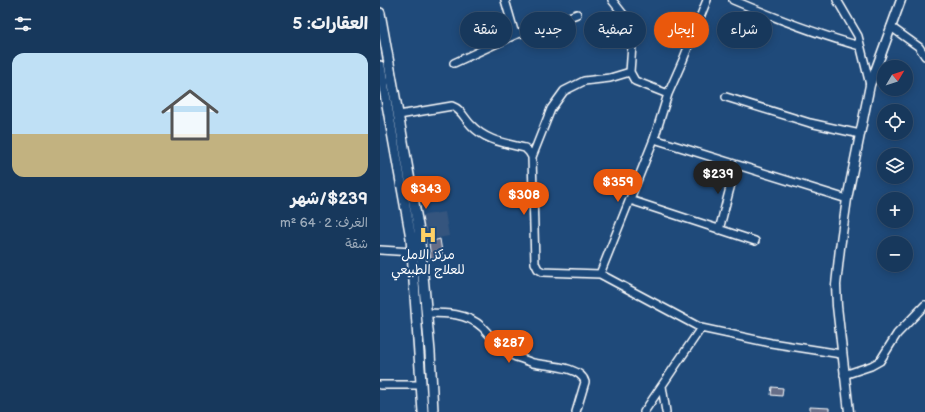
<!DOCTYPE html>
<html lang="ar">
<meta charset="utf-8">
<style>
:root{--surface:#17385c;--page:#203f62;--text:#f1f3f6;--muted:#9eacbb;--line:#365272;--accent:#ea580c}
body{margin:0;font-family:"Balsamiq Sans","Playpen Sans Arabic",sans-serif;background:var(--page);color:var(--text);direction:rtl;height:100vh;display:flex;flex-direction:column;font-size:15px;white-space:nowrap}
*{box-sizing:border-box;margin:0}
p{font-size:13px;color:var(--muted)}
.icon{flex:none;width:22px;height:22px;fill:none;stroke:currentColor;stroke-width:2;stroke-linecap:round;stroke-linejoin:round}
.map{position:relative;flex:1;overflow:hidden;direction:ltr}
.details{display:flex;flex-direction:column;background:var(--surface);width:380px}
.details>*{flex:none}
.guide{position:absolute;left:12px;top:12px;width:380px;height:36px;direction:rtl;display:flex;gap:8px}
.needle{width:26px;rotate:51deg}
.fabs{position:absolute;left:497px;top:60px;display:grid;gap:8px}
.fabs a{display:grid;place-items:center;width:36px;height:36px;border-radius:50%;background:var(--surface);box-shadow:0 2px 10px #0003,0 0 0 1px var(--line);font-size:20px}
.price{position:absolute;translate:-50% -34px;padding:0 9px;border-radius:14px;background:var(--accent);color:#fff;font-size:13px;line-height:26px;filter:drop-shadow(0 1px 2px #0008)}
.price::after{content:'';position:absolute;left:50%;top:24px;width:12px;height:9px;margin-left:-6px;background:inherit;clip-path:polygon(0 0,100% 0,50% 100%)}
.price.on{background:#222;color:#fff}
ul{padding:0;list-style:none}
li{display:grid;align-content:center;gap:8px;height:212px;padding:0 12px}
li span{display:grid;place-items:center;height:124px;border-radius:12px;color:#555}
li>.icon{margin-inline-start:auto}
span .icon{width:72px;height:72px;fill:#fffc;stroke-width:1}
li b{font-size:17px}
h2{display:flex;justify-content:space-between;align-items:center;height:48px;padding:0 12px;font-size:17px}
.chip{padding:0 14px;border-radius:18px;background:var(--surface);box-shadow:0 2px 10px #0003,0 0 0 1px var(--line);font-size:14px;line-height:36px}
.chip.on{background:var(--accent);color:#fff}
main{display:flex;flex:1;min-height:0}
.map>svg:first-child{display:block}
.built{fill:#34557e}
.building{fill:#666e88;stroke:#fff}
.lines{fill:none;stroke-linecap:round;stroke-linejoin:round}
.minor-casing{stroke:#fff;stroke-width:10}
.tertiary-casing{stroke:#fff;stroke-width:11}
.secondary-casing{stroke:#fff;stroke-width:12}
.minor{stroke:#1f4a7a;stroke-width:7}
.tertiary{stroke:#1f4a7a;stroke-width:8}
.secondary{stroke:#1f4a7a;stroke-width:9}
.labels{text-anchor:middle;stroke-width:4;stroke-linejoin:round;paint-order:stroke}
.poi-label{font-size:13px;fill:#fff;stroke:#1f4a7a}
</style>
<main>
<div class="map">
<svg width="545" height="412" viewBox="0 0 545 412">
<rect width="100%" height="100%" fill="#1f4a7a"/>
<filter id="ink" filterUnits="userSpaceOnUse"><feTurbulence type="fractalNoise" baseFrequency=".025" numOctaves="2"/><feDisplacementMap in="SourceGraphic" scale="8" xChannelSelector="R" yChannelSelector="G"/><feConvolveMatrix kernelMatrix="1 2 1 2 8 2 1 2 1" color-interpolation-filters="sRGB"/></filter>
<g filter="url(#ink)">
<path class="built" d="M65,212L69,236L42,241L38,216Z"/>
<path class="building" d="M60,239L63,258L51,260L49,242Z
M392,387L403,388L402,396L391,395Z
M430,407L449,408V412H430Z"/>
<g class="lines">
<g class="minor-casing">
<path id="minor" d="M125,0L134,31L137,34
M232,0L250,23L253,32L250,72L255,81L288,94
M353,0C395,18 436,34 480,46
M457,0L478,36L490,85
M511,27L539,47L545,56
M74,63L137,34L155,30L197,14
M346,97L430,123L480,134
M19,115L72,106C81,109 84,118 91,125C106,141 125,143 145,148L149,152L152,157L155,263L158,269L163,272L220,274L321,328L391,343L461,354
M274,139L467,199
M152,157L171,109L184,91L204,81L230,78L250,72
M250,200L375,241
M339,230L356,165
M0,250L32,252
M220,274L274,139L288,94L303,60L327,0
M47,313C66,313 87,313 102,327C113,338 121,351 136,357C142,359 148,361 153,363C167,366 201,366 205,382L196,412
M464,375L491,366L500,361L517,334L545,305
M0,385H41
M282,386L286,412
M264,412L321,328"/>
</g>
<g class="tertiary-casing">
<path id="tertiary" d="M469,412L457,306L456,285L460,248L467,199L490,85L521,0"/>
</g>
<g class="secondary-casing">
<path id="secondary" d="M0,13L39,231L50,352L53,412
M0,66L31,238L43,412"/>
</g>
<use href="#minor" class="minor"/>
<use href="#tertiary" class="tertiary"/>
<use href="#secondary" class="secondary"/>
</g>
</g>
<defs>
<g id="hospital-bare" transform="scale(1.38)"><path d="M-5-5h3v3.5h4V-5h3V5h-3V1.5h-4V5h-3Z" fill="#ffd166" stroke="#1f4a7a" stroke-width="2.5" paint-order="stroke"/></g>
</defs>
<g fill-rule="evenodd">
<use href="#hospital-bare" x="48" y="235"/>
</g>
<g class="labels">
<g class="poi-label">
<text x="48" y="259">مركز الامل<tspan x="48" dy="15">للعلاج الطبيعي</tspan></text>
</g>
</g>
</svg>
<div class="fabs">
<a><svg class="needle" viewBox="-14 -14 28 28"><path d="M0-13l5 13h-10z" fill="#e53935"/><path d="M0 13l5-13h-10z" fill="#9eacbb"/></svg></a>
<a><svg class="icon" aria-label="locate" viewBox="0 0 24 24"><circle cx="12" cy="12" r="6"/><path d="M12 2v4M12 18v4M2 12h4M18 12h4"/></svg></a>
<a><svg class="icon" aria-label="layers" viewBox="0 0 24 24"><path d="M12 4l9 5-9 5-9-5zM3 14l9 5 9-5"/></svg></a>
<a>+</a>
<a>−</a>
</div>
<b class="price on" style="left:338px;top:195px">$239</b>
<b class="price" style="left:238px;top:203px">$359</b>
<b class="price" style="left:46px;top:210px">$343</b>
<b class="price" style="left:144px;top:216px">$308</b>
<b class="price" style="left:129px;top:364px">$287</b>
<div class="guide">
<a class="chip">شراء</a>
<a class="chip on">إيجار</a>
<a class="chip">تصفية</a>
<a class="chip">جديد</a>
<a class="chip">شقة</a>
</div>
</div>
<section class="details">
<h2>العقارات: 5<svg class="icon" aria-label="filters" viewBox="0 0 24 24"><path d="M4 7h16M4 17h16"/><circle cx="9" cy="7" r="2"/><circle cx="15" cy="17" r="2"/></svg></h2>
<ul>
<li><span style="background:linear-gradient(#bfe0f5 65%,#c2b280 0)"><svg class="icon" aria-label="home" viewBox="0 0 24 24"><path d="M3 11l9-7 9 7M6 9v11h12V9"/></svg></span><div><b>$239/شهر</b><p>الغرف: 2 · 64 m²</p><p>شقة</p></div></li>
</ul>
</section>
</main>
